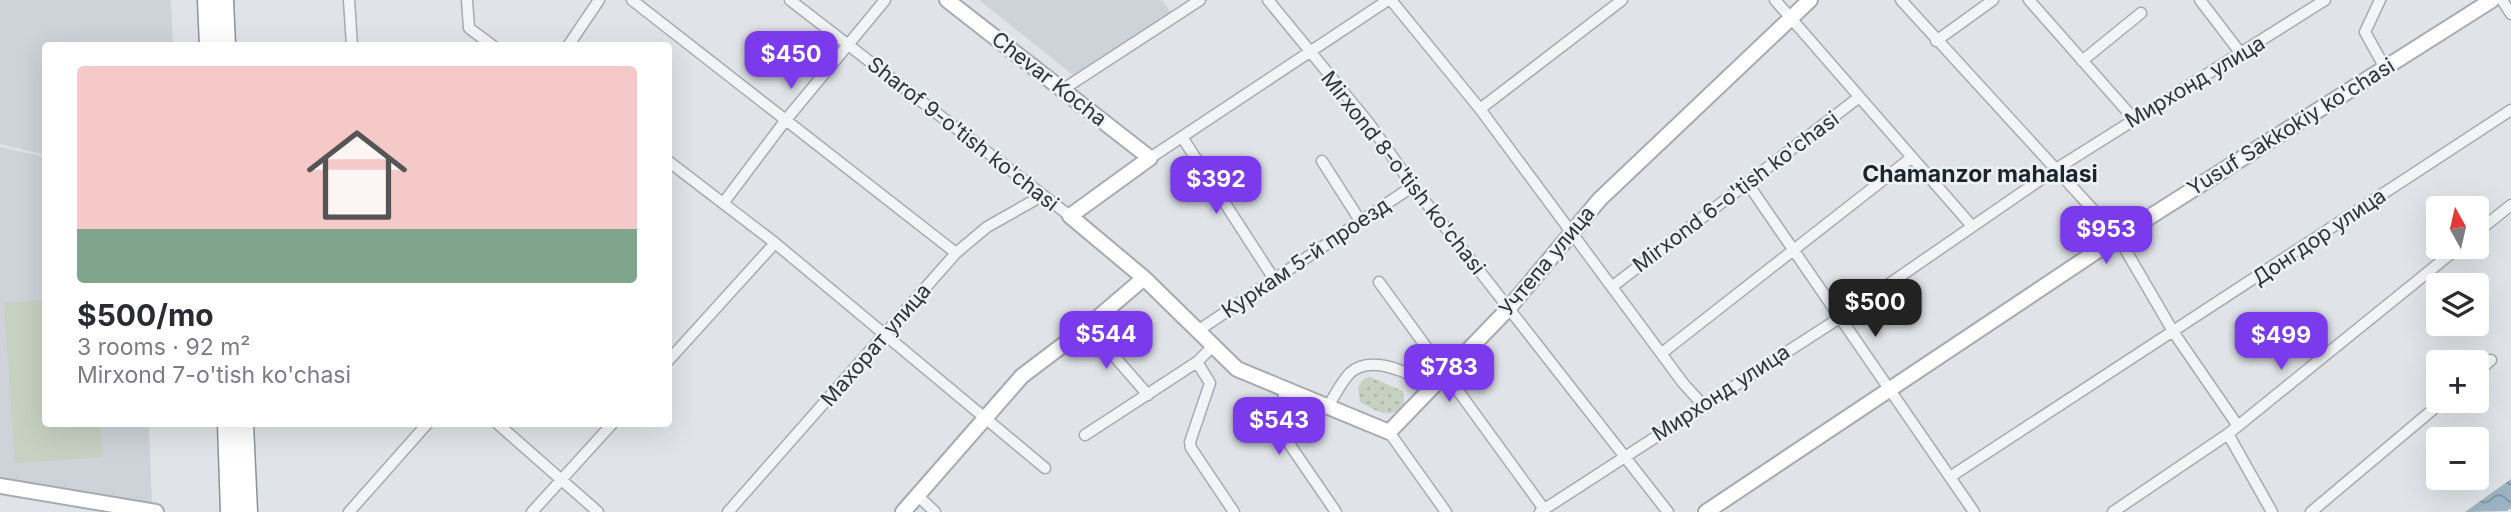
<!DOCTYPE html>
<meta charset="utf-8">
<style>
:root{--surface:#fff;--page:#f7f7f7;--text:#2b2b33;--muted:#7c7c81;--line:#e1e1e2;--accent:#7c3aed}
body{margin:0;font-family:Inter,sans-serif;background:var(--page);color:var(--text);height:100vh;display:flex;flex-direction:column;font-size:26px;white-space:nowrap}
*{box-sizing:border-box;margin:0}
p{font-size:23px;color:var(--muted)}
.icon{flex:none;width:38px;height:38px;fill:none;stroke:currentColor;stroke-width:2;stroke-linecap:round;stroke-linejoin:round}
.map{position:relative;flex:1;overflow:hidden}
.side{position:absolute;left:42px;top:42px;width:630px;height:385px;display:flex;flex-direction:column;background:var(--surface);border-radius:7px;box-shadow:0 7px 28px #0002}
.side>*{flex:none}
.needle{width:46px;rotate:352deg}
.tools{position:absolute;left:2426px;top:196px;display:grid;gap:14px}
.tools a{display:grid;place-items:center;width:63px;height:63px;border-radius:7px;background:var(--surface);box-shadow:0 7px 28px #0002;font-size:35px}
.price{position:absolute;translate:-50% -60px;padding:0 16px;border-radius:14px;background:var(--accent);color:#fff;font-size:23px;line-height:46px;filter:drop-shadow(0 2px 4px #0008)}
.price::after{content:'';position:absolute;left:50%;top:42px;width:21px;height:16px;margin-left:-10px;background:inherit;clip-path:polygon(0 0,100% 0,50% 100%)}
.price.active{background:#222;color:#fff}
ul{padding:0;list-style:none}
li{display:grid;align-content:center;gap:14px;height:371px;padding:0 35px}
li+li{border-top:2px solid var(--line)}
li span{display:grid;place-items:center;height:217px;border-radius:7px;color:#555}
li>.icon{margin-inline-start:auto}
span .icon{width:126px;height:126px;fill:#fffc;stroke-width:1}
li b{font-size:30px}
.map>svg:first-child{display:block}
.built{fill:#ced3d9}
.green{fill:url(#green-dots)}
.pitch{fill:#c7d1c2}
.water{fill:url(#water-waves)}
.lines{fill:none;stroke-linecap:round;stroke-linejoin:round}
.street-casing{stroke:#a6abb2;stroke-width:13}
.secondary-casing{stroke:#a6abb2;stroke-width:18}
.highway-casing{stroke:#89929d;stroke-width:21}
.street{stroke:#f2f4f6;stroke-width:10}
.secondary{stroke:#fff;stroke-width:14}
.highway{stroke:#fff;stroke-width:18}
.labels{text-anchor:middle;stroke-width:5;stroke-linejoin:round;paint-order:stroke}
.street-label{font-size:21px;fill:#2a333e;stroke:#eff2f5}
.neighbourhood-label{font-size:23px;font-weight:bold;fill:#1c242f;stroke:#eff2f5}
</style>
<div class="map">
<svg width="2511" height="512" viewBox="0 0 2511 512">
<defs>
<pattern id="green-dots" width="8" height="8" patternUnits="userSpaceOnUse" patternTransform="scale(1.75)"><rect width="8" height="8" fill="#c7d1c2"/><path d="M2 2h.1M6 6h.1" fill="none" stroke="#abb4a8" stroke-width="1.8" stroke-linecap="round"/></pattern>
<pattern id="water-waves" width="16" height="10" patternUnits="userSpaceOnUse" patternTransform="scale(1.75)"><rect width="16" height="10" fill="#9eb4c5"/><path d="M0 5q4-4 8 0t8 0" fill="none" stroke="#8193a1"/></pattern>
</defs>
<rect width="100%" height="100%" fill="#e0e4e8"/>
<path class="built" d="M0,0H171L173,45L46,46L45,155L0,144Z
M979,0H1162L1171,12L1073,75Z
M0,147L45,157L46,424H149L152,505L0,479Z"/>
<path class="green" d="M1370,377L1403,391L1404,405C1390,421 1376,411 1360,402L1358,387L1365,378Z"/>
<path class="pitch" d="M45,300L46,424H100L103,457L15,463L4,303Z"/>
<path class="water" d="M2511,479V508L2507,511L2465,512Z"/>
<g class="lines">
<g class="street-casing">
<path id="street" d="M349,0L352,46
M467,0L469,28L493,46
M632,0L956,253
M790,0L1070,216
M1268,0L1368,122L1413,186L1668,512
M1391,0L1480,109L1683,383L1702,404
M1775,0L1971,225
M1901,0L2118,237L2174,333L2238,426
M2029,0L2134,119
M2200,0L2242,55
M2380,0L2365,32L2385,68
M2502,0L2511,14
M1936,41L1993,0
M568,46L599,0
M2082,61L2141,13
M1062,90L1200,0
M1480,109L1622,0
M1182,137L1274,279
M1150,158L1388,0
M668,161L775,243L1045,468
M1322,161L1361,222
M1748,184L1974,512
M724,202L785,121L885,0
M2476,233L2511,205
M1379,282L1544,509
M1613,286L1858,98
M1088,326L1148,395
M1199,330L1413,186
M1662,353L1911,158
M668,361L775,243
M1197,362L1210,383L1190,442L1191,448L1234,512
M2476,373L2491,360
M1285,391L1277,426L1336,512
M1328,406C1335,396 1341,382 1350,373C1372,352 1412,376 1436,385
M498,424L598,512
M1389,432L1446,512
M2228,434L2272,512
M1085,435L1197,362L1214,345
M1950,477L2511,110
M918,496L935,512
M349,512L427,424
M532,512L612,424
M728,512L956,253L987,227L1040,197
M1540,512L1841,317L2056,169L2325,0
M2113,512L2228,434L2459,247
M2311,512L2443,401"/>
</g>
<g class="secondary-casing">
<path id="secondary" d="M947,0L1150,158L1070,216L1144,278L1237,369L1389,432L1508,309L1600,199L1810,0
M0,486L156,512
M903,512L1022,376L1088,326L1144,278
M1706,512L2118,237L2492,0"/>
</g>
<g class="highway-casing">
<path id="highway" d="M207,0L209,46
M224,0L226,46
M227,424L230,512
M244,424L248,512"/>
</g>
<use href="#street" class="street"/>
<use href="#secondary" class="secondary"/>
<use href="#highway" class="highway"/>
</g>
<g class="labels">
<g class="street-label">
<text transform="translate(1049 79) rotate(38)" y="7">Chevar Kocha</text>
<text transform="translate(2195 82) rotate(-31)" y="7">Мирхонд улица</text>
<text transform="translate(2291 127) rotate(-32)" y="7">Yusuf Sakkokiy ko'chasi</text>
<text transform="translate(963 134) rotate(38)" y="7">Sharof 9-o'tish ko'chasi</text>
<text transform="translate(1403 173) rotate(52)" y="7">Mirxond 8-o'tish ko'chasi</text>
<text transform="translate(1736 192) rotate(-37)" y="7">Mirxond 6-o'tish ko'chasi</text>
<text transform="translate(2319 237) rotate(-34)" y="7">Донгдор улица</text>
<text transform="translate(1306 258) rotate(-34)" y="7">Куркам 5-й проезд</text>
<text transform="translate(1547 261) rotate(-50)" y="7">Учтепа улица</text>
<text transform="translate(876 345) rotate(-49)" y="7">Махорат улица</text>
<text transform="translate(1721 393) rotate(-33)" y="7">Мирхонд улица</text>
</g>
<g class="neighbourhood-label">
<text x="1980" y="182">Chamanzor mahalasi</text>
</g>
</g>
</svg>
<div class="tools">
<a><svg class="needle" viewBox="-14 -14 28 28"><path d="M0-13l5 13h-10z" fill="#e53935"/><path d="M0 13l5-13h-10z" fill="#7c7c81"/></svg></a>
<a><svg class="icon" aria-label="layers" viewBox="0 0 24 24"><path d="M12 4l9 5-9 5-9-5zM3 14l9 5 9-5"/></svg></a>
<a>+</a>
<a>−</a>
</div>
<b class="price" style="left:791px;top:91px">$450</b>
<b class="price" style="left:1216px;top:216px">$392</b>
<b class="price" style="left:2106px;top:266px">$953</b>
<b class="price active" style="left:1875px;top:339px">$500</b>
<b class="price" style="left:1106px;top:371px">$544</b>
<b class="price" style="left:2281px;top:372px">$499</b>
<b class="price" style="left:1449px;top:404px">$783</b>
<b class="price" style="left:1279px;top:457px">$543</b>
<section class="side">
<ul>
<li><span style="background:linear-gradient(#f6c9c9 75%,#7fa58c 0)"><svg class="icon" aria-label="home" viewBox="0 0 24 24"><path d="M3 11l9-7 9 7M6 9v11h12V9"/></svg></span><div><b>$500/mo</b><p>3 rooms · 92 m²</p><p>Mirxond 7-o'tish ko'chasi</p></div></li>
</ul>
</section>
</div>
